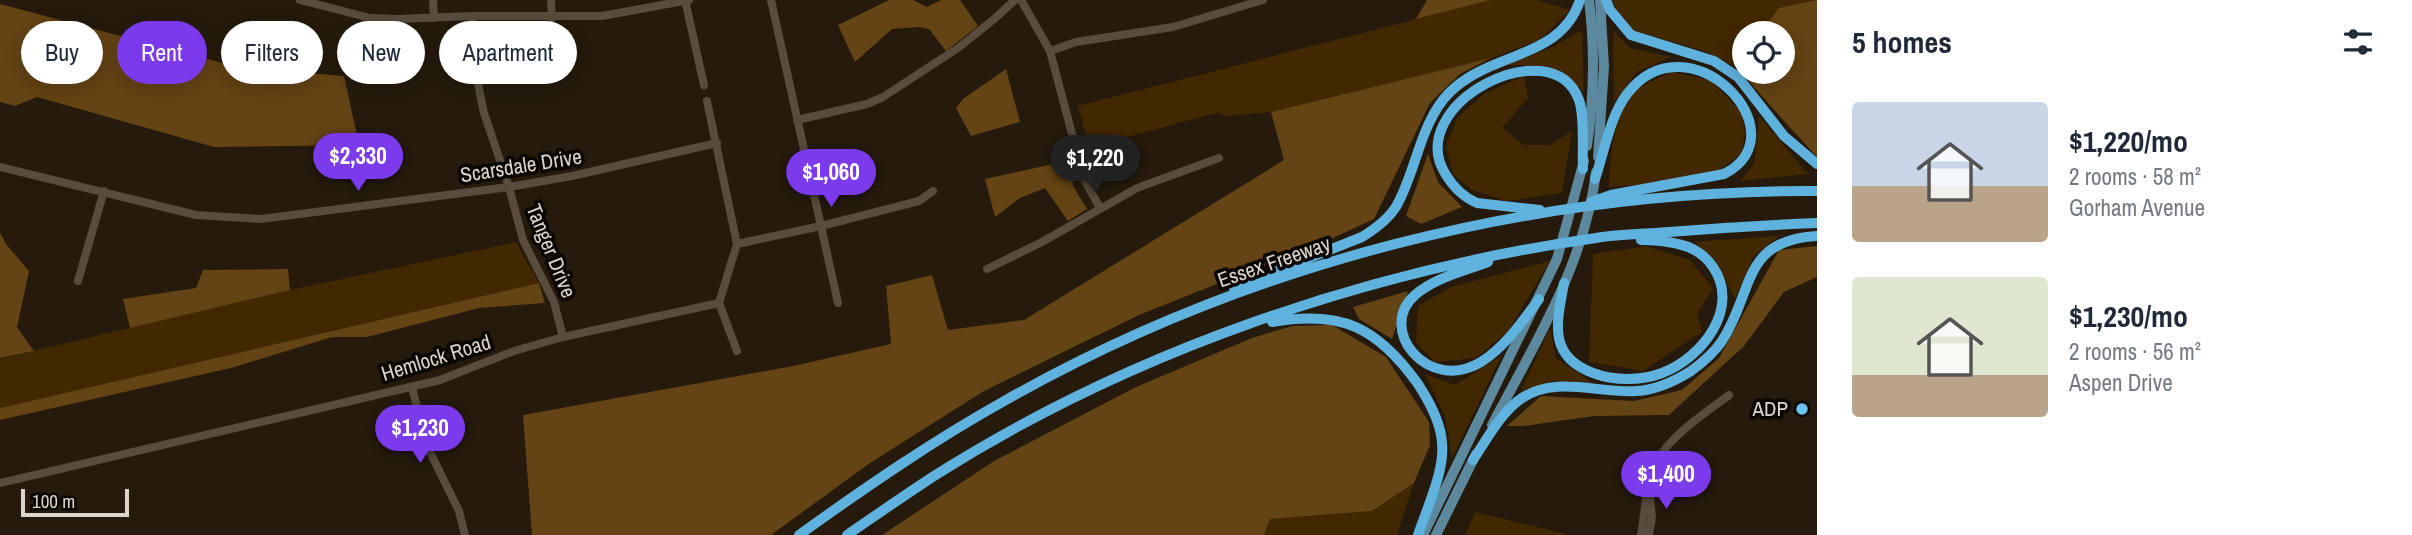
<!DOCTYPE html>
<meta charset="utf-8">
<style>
:root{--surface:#fff;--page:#f6f6f7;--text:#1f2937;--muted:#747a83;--accent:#7c3aed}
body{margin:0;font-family:"Archivo Narrow",sans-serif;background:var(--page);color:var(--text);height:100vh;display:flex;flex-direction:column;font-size:26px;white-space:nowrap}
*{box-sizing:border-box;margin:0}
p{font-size:23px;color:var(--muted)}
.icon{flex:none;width:38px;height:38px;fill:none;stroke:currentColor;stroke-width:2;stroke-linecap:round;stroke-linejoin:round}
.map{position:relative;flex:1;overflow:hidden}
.drawer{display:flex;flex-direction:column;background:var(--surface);width:595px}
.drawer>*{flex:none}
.top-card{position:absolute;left:21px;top:21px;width:665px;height:63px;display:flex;gap:14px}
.controls{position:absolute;left:1732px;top:21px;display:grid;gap:14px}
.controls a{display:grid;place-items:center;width:63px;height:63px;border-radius:50%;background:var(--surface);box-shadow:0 4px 18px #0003;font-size:35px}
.scale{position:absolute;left:21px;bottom:18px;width:108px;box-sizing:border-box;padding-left:7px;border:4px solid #dcd5cc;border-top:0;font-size:19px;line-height:24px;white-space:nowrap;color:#dcd5cc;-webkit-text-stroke:5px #0a0602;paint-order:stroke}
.price{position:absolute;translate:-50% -60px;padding:0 16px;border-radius:24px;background:var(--accent);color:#fff;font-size:23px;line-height:46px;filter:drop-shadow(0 2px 4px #0008)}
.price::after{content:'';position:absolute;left:50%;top:42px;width:21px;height:16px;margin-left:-10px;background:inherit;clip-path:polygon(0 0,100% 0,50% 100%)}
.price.on{background:#222;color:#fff}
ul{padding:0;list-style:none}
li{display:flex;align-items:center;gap:21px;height:175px;padding:0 35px}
li span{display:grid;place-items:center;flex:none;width:196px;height:140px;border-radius:7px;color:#555}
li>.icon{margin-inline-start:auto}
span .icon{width:84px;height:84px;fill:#fffc;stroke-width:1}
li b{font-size:30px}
h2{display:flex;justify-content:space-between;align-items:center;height:84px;padding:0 35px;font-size:30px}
.chip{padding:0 24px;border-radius:32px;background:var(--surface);box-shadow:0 4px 18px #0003;font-size:24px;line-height:63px}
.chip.on{background:var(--accent);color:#fff}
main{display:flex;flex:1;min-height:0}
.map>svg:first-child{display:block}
.green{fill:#422801;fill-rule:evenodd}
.forest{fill:#644314}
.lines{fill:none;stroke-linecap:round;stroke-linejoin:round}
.minor{stroke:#594c3d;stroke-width:8}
.major{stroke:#5d899e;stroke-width:10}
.highway{stroke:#5fb2de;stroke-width:10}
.poi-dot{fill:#6bc3f2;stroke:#0a0602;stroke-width:2.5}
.labels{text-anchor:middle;stroke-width:7;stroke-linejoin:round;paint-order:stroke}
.street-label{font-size:21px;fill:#dcd5cc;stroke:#0a0602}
.poi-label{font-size:21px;fill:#dcd5cc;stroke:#0a0602;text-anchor:end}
</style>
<main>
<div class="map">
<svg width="1817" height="535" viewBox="0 0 1817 535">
<rect width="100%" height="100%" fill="#251a0c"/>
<path class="green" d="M1491,0H1537L1570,10L1541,39L1492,58L1271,112L1225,116L1220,112L1089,147L1078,106Z
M1612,0H1817V148L1794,133L1736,67L1707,52L1632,30L1620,18ZM1745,33H1783V72H1745Z
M1582,30L1584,93C1556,63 1546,66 1507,65L1551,48Z
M1613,31L1630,48L1671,57L1637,72L1614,102Z
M1671,72L1710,80L1741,111L1745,132L1742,153L1722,169L1652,184L1609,187C1610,162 1613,111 1633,93C1642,84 1660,78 1671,72Z
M1524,76L1528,98L1502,128L1524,145H1550L1572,131L1562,193L1507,201L1472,190L1453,174L1446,146L1457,118L1484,94Z
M1759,116L1808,174L1740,181L1754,164Z
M1779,236L1754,256L1735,299L1714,258L1694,242Z
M516,242L539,283L0,408V359L267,295Z
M1646,246L1690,260L1713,288L1697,314L1702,332L1643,371L1589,362L1593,254Z
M1550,261L1509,330L1476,358L1436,362L1416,343L1418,306L1451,287Z
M1550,328L1556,358L1593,383L1552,381L1521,391Z
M1502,355L1452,458L1445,416L1425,374L1455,385Z
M1414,483L1397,535H1264L1270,519L1372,511Z
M1475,512L1570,535H1465Z"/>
<path class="forest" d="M889,0H913L927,7L941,0H960L978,26L946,51L929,29L918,27L892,29L855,62L838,25Z
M1427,0H1491L1416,19Z
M1817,0V157L1736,67L1745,55V72H1783V33H1761L1779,8Z
M0,4L237,67L344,76L359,145L214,147L37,97L15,106L0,102Z
M1491,58L1460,74L1430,103L1374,219L1287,259L1262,266L1139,315L984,391L870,463L771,535H532L523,415L793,366L891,344L886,286L932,275L948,330L1024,320L1284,160L1271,112Z
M1006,69L1020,122L971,136L956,108L963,99Z
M1428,154L1438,182L1462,207L1421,224L1406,216Z
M1071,160L1073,186L1087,209L1068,221L1045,188L1020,198L995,217L985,179Z
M0,232L6,244L29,271L17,327L34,351L0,358Z
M1817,246V277L1784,292L1744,346L1669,415L1594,416L1524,426H1507L1541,396L1634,401L1682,390L1719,358L1779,250Z
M288,269L290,290L130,328L123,299L196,288L203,270Z
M539,283L545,303L479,308L367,337H332L231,368L0,420V408Z
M1408,291L1392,339L1359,319L1353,307Z
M1332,325L1386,357L1429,422L1430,445L1414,483L1372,511L1270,519L1264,535H882L994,461L1136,387L1252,338L1292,326Z"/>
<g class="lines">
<path class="minor" d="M300,0L370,18L398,19L472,16H602L689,0
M433,0L434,18
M551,0L552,18
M685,0L704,85
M771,0L838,303
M1021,0L1050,51L1084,179L1100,208
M472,16L477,79L484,113L509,187L523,240L554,302L563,337
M1050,51L1076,42L1173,27L1263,0
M707,101L737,244L719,303L737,351
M797,120L867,104L883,97L958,48L993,20L1015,0
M0,167L196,215L261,219L509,187L572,176L717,143
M737,244L821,226L919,201L933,191
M987,269L1042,242L1137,188L1219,158
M78,281L104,191
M412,387L426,444L459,511L465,535
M0,483L440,380L514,351L563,337L719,303
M1641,535C1645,514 1645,491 1652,471C1664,439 1703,415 1729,395
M1649,535L1652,518L1650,496"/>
<path class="major" d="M1587,146C1594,98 1595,48 1589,0
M1598,157L1604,66L1600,0
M1492,425C1534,345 1585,264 1596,172
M1423,535L1557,259L1584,161
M1436,535L1476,454"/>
<path class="highway" d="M1606,0L1610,10L1631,35L1714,61L1738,77L1784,136L1817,164
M1591,202L1611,195L1724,174C1804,133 1688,14 1627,94C1610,116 1604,153 1595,179
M1540,210L1477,203C1463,197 1454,188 1446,175C1401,105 1552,27 1579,100C1585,117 1582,150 1583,169
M1488,262C1464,271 1434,278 1415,295C1376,329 1428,394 1481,362C1505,347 1522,322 1539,299
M1564,283C1557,322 1547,356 1593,373C1614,381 1641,381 1662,373C1702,358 1741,308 1713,267C1705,255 1692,247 1678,244C1666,241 1653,240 1641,240
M1234,288L1362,237C1375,229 1389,219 1397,205C1417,169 1420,123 1449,93C1490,51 1561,60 1580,0
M1272,322C1342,310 1377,327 1418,384C1429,401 1441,422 1442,443C1445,470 1427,508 1418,535
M1473,460C1487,439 1501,412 1522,398C1556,375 1599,394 1637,391C1656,390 1675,381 1691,371C1702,363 1714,353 1722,341C1754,292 1741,240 1817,236
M799,535C866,487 934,440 1006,400C1250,262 1536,190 1817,191
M847,535C876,515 905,495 934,476C1131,351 1366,271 1596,238C1620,234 1645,234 1669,232C1719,228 1768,225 1817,223"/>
</g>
<circle class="poi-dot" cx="1802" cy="409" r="7"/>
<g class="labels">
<g class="street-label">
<text transform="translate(521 166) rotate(-9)" y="7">Scarsdale Drive</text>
<text transform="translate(551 251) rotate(68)" y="7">Tanger Drive</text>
<text transform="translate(1274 262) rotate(-19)" y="7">Essex Freeway</text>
<text transform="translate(436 358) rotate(-17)" y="7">Hemlock Road</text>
</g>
<g class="poi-label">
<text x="1788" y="416">ADP</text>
</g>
</g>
</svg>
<div class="controls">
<a><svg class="icon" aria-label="locate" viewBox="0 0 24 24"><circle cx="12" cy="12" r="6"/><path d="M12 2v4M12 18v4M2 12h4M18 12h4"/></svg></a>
</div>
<div class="scale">100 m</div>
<b class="price" style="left:358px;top:193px">$2,330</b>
<b class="price on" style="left:1095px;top:195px">$1,220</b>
<b class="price" style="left:831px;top:209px">$1,060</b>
<b class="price" style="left:420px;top:465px">$1,230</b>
<b class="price" style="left:1666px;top:511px">$1,400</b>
<div class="top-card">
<a class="chip">Buy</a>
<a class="chip on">Rent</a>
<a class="chip">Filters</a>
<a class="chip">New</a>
<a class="chip">Apartment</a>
</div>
</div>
<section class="drawer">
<h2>5 homes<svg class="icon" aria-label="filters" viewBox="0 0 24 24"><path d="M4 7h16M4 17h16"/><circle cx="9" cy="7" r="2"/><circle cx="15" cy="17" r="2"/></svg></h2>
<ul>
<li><span style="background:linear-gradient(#c9d6e8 60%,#b9a48a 0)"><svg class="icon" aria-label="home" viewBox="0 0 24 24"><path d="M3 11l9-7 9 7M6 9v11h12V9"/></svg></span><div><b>$1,220/mo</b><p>2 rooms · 58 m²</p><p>Gorham Avenue</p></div></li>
<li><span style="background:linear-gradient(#dfe7d0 70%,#b9a48a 0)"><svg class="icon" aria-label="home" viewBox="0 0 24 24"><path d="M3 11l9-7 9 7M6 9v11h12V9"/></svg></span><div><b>$1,230/mo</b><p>2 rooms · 56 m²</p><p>Aspen Drive</p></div></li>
</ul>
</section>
</main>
